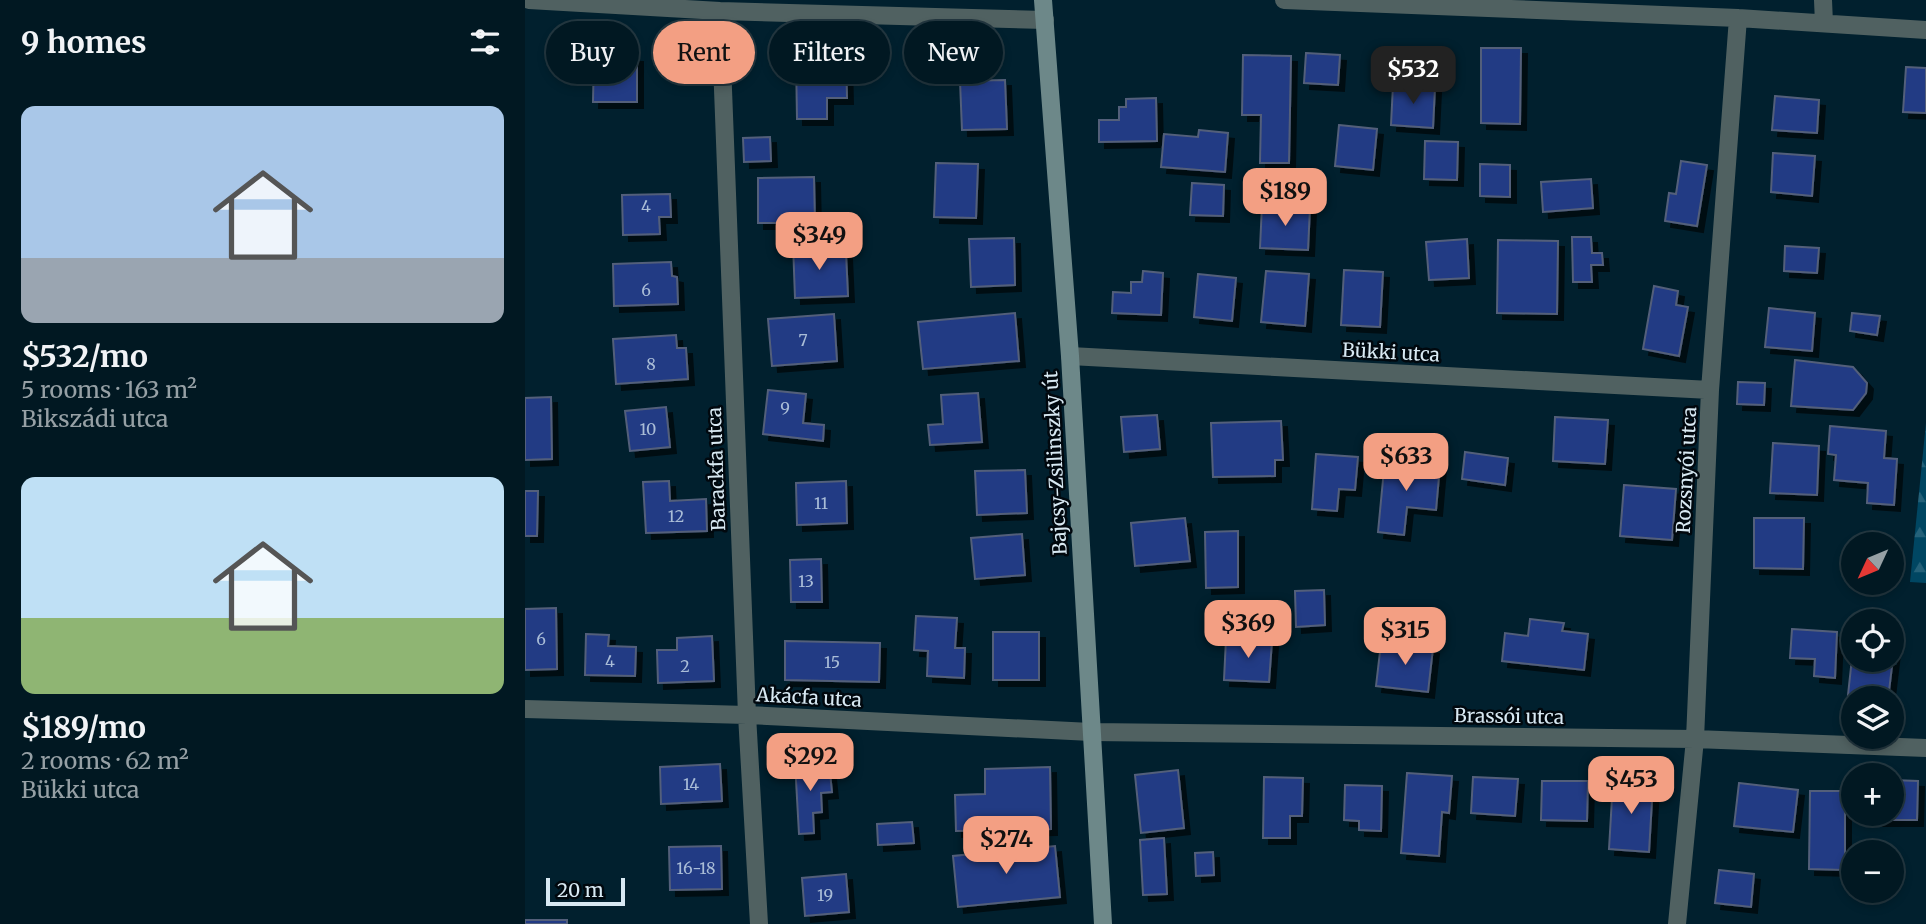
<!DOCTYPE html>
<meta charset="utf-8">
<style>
:root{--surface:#011822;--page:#0f252f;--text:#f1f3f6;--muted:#96a0a5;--line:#233740;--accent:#f39f83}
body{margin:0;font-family:Merriweather,serif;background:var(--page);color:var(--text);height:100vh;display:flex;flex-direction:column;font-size:26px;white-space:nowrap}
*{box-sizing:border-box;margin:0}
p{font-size:23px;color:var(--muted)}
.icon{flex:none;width:38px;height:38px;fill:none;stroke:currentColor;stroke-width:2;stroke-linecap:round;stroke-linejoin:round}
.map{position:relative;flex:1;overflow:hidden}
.details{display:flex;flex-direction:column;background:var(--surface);width:525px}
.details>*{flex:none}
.guide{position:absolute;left:21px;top:21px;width:665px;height:63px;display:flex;gap:14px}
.needle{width:46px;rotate:226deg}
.buttons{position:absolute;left:1316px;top:532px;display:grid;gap:14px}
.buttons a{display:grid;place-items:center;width:63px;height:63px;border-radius:50%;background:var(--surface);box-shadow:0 4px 10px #0003,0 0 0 2px var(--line);font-size:35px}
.scale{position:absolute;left:21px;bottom:18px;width:79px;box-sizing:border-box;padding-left:7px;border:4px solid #d8e9f3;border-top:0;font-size:19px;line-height:24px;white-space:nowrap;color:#d8e9f3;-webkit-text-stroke:5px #01080e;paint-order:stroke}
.price{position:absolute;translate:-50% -60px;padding:0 16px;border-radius:14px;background:var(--accent);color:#111;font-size:23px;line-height:46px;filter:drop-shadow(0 2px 4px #0008)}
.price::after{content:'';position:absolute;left:50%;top:42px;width:21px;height:16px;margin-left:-10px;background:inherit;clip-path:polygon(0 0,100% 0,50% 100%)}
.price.on{background:#222;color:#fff}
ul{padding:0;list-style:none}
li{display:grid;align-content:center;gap:14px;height:371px;padding:0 21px}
li span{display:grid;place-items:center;height:217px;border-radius:14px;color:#555}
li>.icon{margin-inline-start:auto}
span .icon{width:126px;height:126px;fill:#fffc;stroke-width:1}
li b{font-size:30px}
h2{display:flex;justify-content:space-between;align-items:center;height:84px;padding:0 21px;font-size:30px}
.tag{padding:0 24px;border-radius:32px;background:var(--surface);box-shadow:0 4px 10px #0003,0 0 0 2px var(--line);font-size:24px;line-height:63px}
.tag.on{background:var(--accent);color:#111}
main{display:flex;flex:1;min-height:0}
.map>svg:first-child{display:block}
.forest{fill:url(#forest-firs)}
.building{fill:#213a84;stroke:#535f7a;stroke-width:2;filter:url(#shadow)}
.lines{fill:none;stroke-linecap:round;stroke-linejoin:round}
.street{stroke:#506161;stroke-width:18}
.secondary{stroke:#6d8889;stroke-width:18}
.labels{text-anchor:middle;stroke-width:5;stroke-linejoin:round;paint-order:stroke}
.number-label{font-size:16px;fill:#aabdd7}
.street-label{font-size:19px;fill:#d8e9f3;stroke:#01080e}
</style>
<main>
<section class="details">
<h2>9 homes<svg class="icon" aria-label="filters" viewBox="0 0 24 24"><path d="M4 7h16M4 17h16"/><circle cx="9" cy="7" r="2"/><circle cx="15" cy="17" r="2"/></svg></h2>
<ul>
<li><span style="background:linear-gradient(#a9c7e8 70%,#9aa5b1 0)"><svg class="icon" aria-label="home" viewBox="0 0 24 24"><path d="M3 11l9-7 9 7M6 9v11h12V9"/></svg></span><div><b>$532/mo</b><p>5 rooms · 163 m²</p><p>Bikszádi utca</p></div></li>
<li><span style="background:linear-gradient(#bfe0f5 65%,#8fb573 0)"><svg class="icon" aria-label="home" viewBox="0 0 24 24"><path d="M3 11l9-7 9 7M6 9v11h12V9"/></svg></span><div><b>$189/mo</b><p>2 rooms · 62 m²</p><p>Bükki utca</p></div></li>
</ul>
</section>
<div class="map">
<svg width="1401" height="924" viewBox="0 0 1401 924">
<defs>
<pattern id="forest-firs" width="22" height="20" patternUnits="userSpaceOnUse" patternTransform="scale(1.75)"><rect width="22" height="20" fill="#004662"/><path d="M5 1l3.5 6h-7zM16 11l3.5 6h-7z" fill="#246179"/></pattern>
<filter id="shadow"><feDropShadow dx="6" dy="6" stdDeviation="0" flood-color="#0009"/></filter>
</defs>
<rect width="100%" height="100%" fill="#01202e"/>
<path class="forest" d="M1401,423V583L1385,582Z"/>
<path class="building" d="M956,48H996L995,124L956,123Z
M781,53L815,55L813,85L779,83Z
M69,55L112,56V102H68Z
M718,55L766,56L764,163H735L736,115H717Z
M271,58H321L322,98H302V119H272Z
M1381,67L1401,68V113L1378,112Z
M480,80L482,129L437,130L435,81Z
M868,85L910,87L908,128L866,125Z
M1250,96L1294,100L1292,133L1247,130Z
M631,98L632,141L574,142V120H594V107H601V99Z
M814,125L852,129L848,170L810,166Z
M674,130L703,133L700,172L636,167L639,134L673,137Z
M245,137L246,161L219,162L218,138Z
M900,141L933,142L932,180L899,179Z
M1248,153L1290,156L1287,196L1246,192Z
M1156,161L1182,165L1172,226L1140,221L1144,193L1151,194Z
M411,163L453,164L451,218L409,217Z
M955,164L985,165V197L955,196Z
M289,177L290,223H233V178Z
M1066,179L1068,208L1018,212L1016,182Z
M667,183L699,185L698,216L665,215Z
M145,194L146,217H134L135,234L98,235L97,195Z
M737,205L785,207L783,250L735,248Z
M1047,237H1066L1067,253H1077L1078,265H1066L1067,282H1048Z
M489,238L490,285L446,287L444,239Z
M942,239L944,278L904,280L901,242Z
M973,240L1033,241L1032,314L972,313Z
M295,242V254L321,253L323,296L270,298L268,243Z
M1260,246L1294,248L1292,273L1259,271Z
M146,262L147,276L152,277L153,304L89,306L88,264Z
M819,270L858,272L855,327L816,325Z
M618,271L638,273L636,315L587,313L588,292L606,293V282H617Z
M741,271L784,274L780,326L736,322Z
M673,274L711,278L707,321L669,317Z
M1129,286L1153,291L1151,305L1163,307L1154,356L1118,349Z
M1244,308L1290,313L1287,351L1240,347Z
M490,313L494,361L398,369L393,322Z
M1327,313L1355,316L1352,335L1325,331Z
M309,314L312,361L247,366L243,319Z
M151,335L152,348H161L163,379L91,384L88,339Z
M1270,360L1328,367L1342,383L1341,393L1328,410L1266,406Z
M1213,382L1240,383L1239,405L1212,404Z
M243,390L281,394L278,423L299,425L298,441L238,434Z
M453,393L457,442L405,445L403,425L418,424L416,395Z
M26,397L27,459L0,460V398Z
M141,407L145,447L105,451L100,411Z
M632,415L635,449L599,452L596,417Z
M1030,417L1083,420L1080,464L1028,461Z
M756,421L758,460H750V476L688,477L686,423Z
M1305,426L1361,431L1359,458L1372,459L1369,505L1342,503L1343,483L1309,480L1311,455L1303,454Z
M1248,443L1294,446L1292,495L1245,493Z
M940,452L983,458L980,485L937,479Z
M791,454L833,457L830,490L814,489L812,511L787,509Z
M860,459L915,465L911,510L882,507L879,535L853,532Z
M500,470L502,513L452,515L450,471Z
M144,481L145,501L181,499L182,531L121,533L118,482Z
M321,481L322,523L272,525L271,483Z
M1099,485L1151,489L1147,540L1095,536Z
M0,491H13L12,536H0Z
M660,518L665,561L610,566L606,523Z
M1229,518H1279L1278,569L1229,568Z
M713,531V587L681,588L680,532Z
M497,534L500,575L450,579L446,538Z
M296,559L297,602H266L265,560Z
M799,590L800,625L771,627L770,591Z
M31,608L32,669L0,670V609Z
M391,616L432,618L430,648H440L439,678L402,676L403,651L389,650Z
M1005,619L1039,623L1037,631L1063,634L1059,670L977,661L980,633L1003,636Z
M1267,629L1312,632L1310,678L1289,676L1290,659L1265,658Z
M468,632H514V680H468Z
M61,634L84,635L83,646L111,647L110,676L60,675Z
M187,636L189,681L133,683L132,650H152V638Z
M701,639L747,641L744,682L699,680Z
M260,641L355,643L354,682L260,680Z
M856,643L908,648L903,692L851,686Z
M1367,649H1369L1364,691L1353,690L1352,698L1323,695L1327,658L1367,660Z
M294,760L295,773H305L307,792L296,793L297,812L288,813L289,833L274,834L270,762Z
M195,764L197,801L136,804L135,767Z
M525,767L526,829L431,831L430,795L460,794V769Z
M653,770L659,828L616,833L610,775Z
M882,773L927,776L924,813L917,812L914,856L876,853Z
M739,777L778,778L777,816H765V838H738Z
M948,777L993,779L990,816L946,813Z
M1367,780L1393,781L1392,820H1352V814H1367Z
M1017,781H1063L1062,821L1016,820Z
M1088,781L1128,783L1124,852L1084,849Z
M1214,783L1273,790L1268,832L1209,826Z
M820,785L857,786L856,831L834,830V821L819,820Z
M1285,791H1320V870L1284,869Z
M387,822L389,843L353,845L352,824Z
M639,838L642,894L618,895L615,840Z
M196,846L197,889L145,890L144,847Z
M530,846L535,897L433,907L428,856Z
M688,852L689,875L671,876L670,853Z
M1194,870L1229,874L1226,907L1190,903Z
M321,874L324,912L280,916L277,878Z
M0,920H42V924H0Z"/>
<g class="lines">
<path class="street" d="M4,0L195,11L520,20
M759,0L1213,18L1401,30
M1298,0L1299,23
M195,11L222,715L234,924
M545,356L1185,390
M0,709L222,715L566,732L1170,739L1401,748
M1152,924L1170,739L1185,390L1213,18"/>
<path class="secondary" d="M518,0L545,356L578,924"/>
</g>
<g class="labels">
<g class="number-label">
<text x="121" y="212">4</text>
<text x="121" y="296">6</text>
<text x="278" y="346">7</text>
<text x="126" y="370">8</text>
<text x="260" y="414">9</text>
<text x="123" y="435">10</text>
<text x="296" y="509">11</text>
<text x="151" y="522">12</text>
<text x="281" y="587">13</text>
<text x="16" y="645">6</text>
<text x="85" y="667">4</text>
<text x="307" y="668">15</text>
<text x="160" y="672">2</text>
<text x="166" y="790">14</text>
<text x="171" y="874">16-18</text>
<text x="300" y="901">19</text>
</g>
<g class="street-label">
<text transform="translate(866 352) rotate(3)" y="7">Bükki utca</text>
<text transform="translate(530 463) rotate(-93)" y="7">Bajcsy-Zsilinszky út</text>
<text transform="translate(191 469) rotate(-92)" y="7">Barackfa utca</text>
<text transform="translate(1161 470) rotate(-87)" y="7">Rozsnyói utca</text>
<text transform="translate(284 697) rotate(3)" y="7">Akácfa utca</text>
<text transform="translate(984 716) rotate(1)" y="7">Brassói utca</text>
</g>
</g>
</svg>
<div class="buttons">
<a><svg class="needle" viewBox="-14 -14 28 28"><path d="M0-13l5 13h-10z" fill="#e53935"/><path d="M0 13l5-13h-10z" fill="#96a0a5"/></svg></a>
<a><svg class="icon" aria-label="locate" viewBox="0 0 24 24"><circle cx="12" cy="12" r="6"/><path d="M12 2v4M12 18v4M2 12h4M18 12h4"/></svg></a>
<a><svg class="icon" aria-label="layers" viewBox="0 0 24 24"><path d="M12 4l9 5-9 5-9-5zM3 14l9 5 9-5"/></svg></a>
<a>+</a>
<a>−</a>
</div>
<div class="scale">20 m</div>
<b class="price on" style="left:888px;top:106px">$532</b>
<b class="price" style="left:760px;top:228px">$189</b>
<b class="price" style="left:294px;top:272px">$349</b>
<b class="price" style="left:881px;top:493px">$633</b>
<b class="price" style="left:723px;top:660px">$369</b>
<b class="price" style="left:880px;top:667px">$315</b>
<b class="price" style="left:285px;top:793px">$292</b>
<b class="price" style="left:1106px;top:816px">$453</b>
<b class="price" style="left:481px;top:876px">$274</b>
<div class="guide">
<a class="tag">Buy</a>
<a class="tag on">Rent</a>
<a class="tag">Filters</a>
<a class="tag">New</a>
</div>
</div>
</main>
